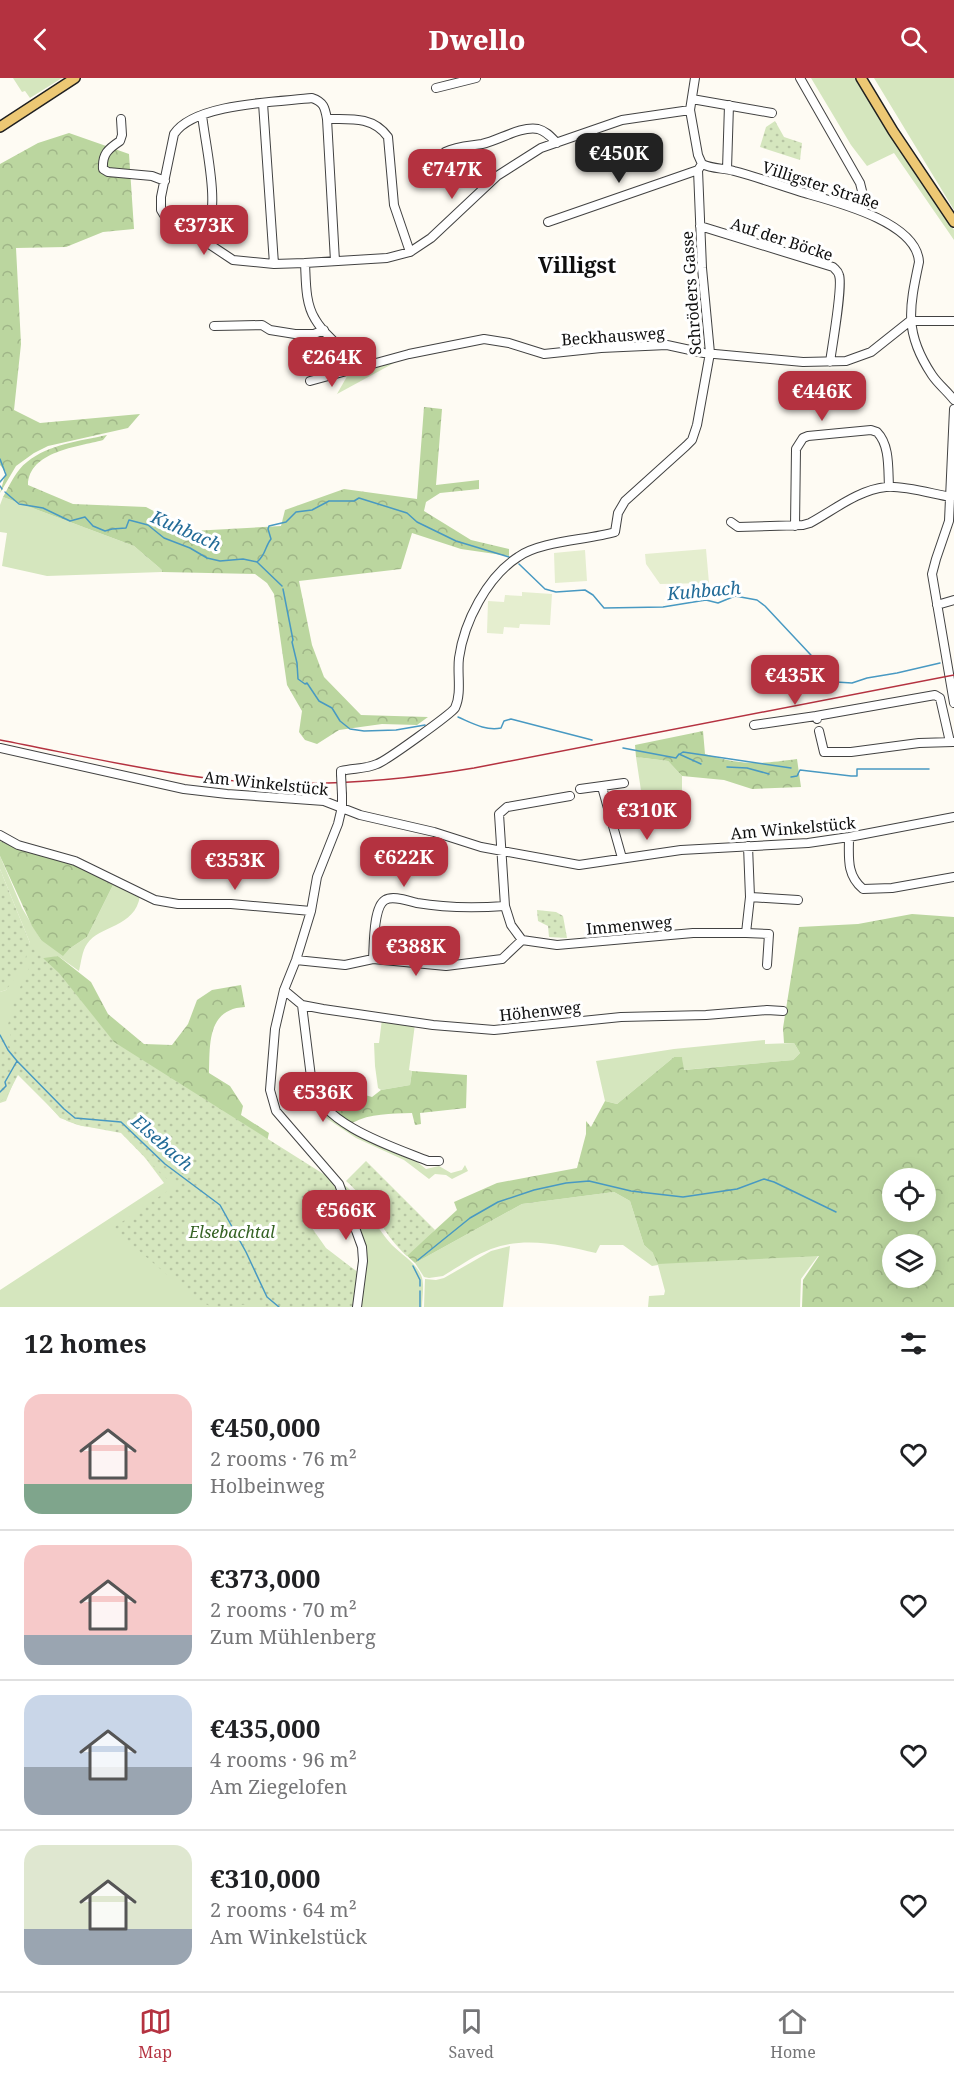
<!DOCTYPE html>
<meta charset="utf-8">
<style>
:root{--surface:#fff;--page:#f2f2f2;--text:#202124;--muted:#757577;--line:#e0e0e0;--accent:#b43240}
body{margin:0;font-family:"Noto Serif",serif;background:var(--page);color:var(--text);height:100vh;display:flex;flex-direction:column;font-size:22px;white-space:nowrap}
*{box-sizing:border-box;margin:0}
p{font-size:20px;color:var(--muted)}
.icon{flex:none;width:33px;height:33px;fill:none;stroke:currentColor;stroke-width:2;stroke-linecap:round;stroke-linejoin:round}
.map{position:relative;height:1229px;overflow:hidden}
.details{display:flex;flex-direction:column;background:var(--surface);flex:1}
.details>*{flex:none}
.fabs{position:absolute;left:882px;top:1090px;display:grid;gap:12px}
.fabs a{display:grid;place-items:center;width:54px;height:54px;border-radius:50%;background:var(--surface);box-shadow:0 3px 15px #0003;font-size:30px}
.price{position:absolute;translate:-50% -51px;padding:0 14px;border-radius:12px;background:var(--accent);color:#fff;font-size:20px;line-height:39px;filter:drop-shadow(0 2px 3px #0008)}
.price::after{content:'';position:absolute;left:50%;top:36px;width:18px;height:14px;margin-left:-9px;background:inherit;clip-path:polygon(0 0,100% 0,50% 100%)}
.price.active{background:#222;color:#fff}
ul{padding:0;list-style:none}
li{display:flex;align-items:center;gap:18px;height:150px;padding:0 24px}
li+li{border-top:2px solid var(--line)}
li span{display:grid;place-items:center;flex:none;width:168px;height:120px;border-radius:18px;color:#555}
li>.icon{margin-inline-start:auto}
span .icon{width:72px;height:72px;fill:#fffc;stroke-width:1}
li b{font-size:26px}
h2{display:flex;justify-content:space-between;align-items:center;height:72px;padding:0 24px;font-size:26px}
header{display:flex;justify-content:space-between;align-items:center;height:78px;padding:0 24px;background:var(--accent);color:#fff;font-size:27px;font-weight:800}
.tab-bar{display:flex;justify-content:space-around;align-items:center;height:84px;border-top:2px solid var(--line);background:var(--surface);font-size:16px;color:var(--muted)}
.tab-bar a{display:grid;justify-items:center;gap:3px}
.tab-bar .active{color:var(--accent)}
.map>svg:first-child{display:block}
.grass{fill:#d5e6be}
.forest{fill:url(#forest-crowns);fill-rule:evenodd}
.park{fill:url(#park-dots)}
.pitch{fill:#e5eecf}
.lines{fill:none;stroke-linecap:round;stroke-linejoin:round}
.stream{stroke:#4899c2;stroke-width:1.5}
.minor-casing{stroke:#424242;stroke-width:10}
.major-casing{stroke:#202020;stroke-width:12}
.minor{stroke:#fff;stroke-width:8}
.major{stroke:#edc874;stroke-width:9}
.rail{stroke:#b43240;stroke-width:1.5}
.minor-bridge-casing{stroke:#424242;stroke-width:10;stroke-linecap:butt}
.minor-bridge{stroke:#fff;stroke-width:8}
.labels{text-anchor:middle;stroke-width:6;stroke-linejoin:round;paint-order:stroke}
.street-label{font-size:16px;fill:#0f0f0f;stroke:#fff}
.park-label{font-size:16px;font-style:italic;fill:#356224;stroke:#fff}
.water-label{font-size:18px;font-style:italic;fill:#226b97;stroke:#fff}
.district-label{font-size:22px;font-weight:bold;fill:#0f0f0f;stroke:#fff}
</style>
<header><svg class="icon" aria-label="back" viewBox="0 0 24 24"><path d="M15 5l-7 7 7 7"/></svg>Dwello<svg class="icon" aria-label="search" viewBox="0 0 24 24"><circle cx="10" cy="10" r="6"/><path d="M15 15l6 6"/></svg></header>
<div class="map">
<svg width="954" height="1229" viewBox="0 0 954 1229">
<defs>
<pattern id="forest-crowns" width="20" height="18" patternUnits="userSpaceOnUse" patternTransform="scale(1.5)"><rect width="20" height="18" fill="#bbd69f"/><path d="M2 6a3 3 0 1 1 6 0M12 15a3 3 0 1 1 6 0" fill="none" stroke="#a0b688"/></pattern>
<pattern id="park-dots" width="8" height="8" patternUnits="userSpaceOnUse" patternTransform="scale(1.5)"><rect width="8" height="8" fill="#d5e6be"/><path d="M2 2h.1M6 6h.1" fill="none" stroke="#b6c4a2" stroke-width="1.8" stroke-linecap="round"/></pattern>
</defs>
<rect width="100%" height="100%" fill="#fefbf3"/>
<path class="grass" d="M13,0H62L30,20L25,13L22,14Z
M811,0H858L929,116L954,152V162L894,75L867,88L851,67Z
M874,0H954V132Z
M402,280L394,285L337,316L350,293Z
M3,419L134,468L162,492V494L47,498L2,488L7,455L0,454V427Z
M636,679L668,683L682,698V713L662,717L659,744L646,746Z
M0,778L22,830L41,862L69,871L87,859L113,807L115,805L140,818C135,850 99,847 87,866C82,873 81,885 79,893L58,878L40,884L348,1132L341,1135L336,1126L305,1140L326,1170L360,1196L356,1229H0V1212L164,1105L125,1053L82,1048L60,1040L18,993L6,1023L0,1025V914L6,912L30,865L0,791Z
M382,941L415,946L409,992L412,993L410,1007L381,1012L378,1010L375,988L374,965H379Z
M765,962V966L794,965L800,975L793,982L683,992L682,979H674L617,1026L605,1023L596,983L674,971Z
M322,1033L359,1057L411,1079L426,1091L439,1088L451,1095L462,1092L465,1087L468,1093L452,1101L446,1097L435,1096L429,1101L404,1082L356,1060L320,1036Z
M339,1103C363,1119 373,1146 392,1167C402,1177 415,1184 421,1197C425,1205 422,1220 422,1229H358L364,1184Z
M614,1114L630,1123L644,1167L653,1175L818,1178L801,1201L800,1229H648L649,1218L664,1217L665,1213L658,1187L652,1188L623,1167H600L596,1175C563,1167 525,1158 491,1171C475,1177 458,1189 443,1198L429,1200L424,1199L415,1185L522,1126Z
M510,1168L503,1229H424L425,1201L436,1202L444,1200L491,1173Z"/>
<path class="forest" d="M69,55L129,76L134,151L103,154L66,169L16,170L21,266L14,332L40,345L140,336L128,350L48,368L34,375L16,388L0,415L6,394L0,387V86L38,65Z
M424,329L442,331L436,407L479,402V411L440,415L426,424L424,433L471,462L509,471V478L461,471L412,455L401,491L299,503L312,567L324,599L361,637L428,639L417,647L382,646L339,652L317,666L305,662L299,654L302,633L287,607L274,516L267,505L255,496L162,494V492L134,468L3,419C10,407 16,392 27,384C49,366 80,363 107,357L103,362C78,369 29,373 28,407L73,426L146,429L192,453L281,448L285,432L344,411L417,421Z
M703,653L705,676C744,688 759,686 797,681L801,709L752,711L724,702L682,698L668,683L636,679L635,667Z
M0,763L22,772L73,786L113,807L87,859L69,871L63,878L41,862L32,848L0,778Z
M912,836L954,839V1229H802L803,1202L819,1178L658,1186L653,1175L644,1167L630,1123L614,1114L522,1126L415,1185L404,1175L435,1152L457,1132L454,1124L497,1105L577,1090L586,1056V1043L591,1049L605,1023L617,1026L674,979H682L684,992L793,982L800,975L794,965H784L783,950L799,849L858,846ZM892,1101H926V1134H892ZM892,1167H926V1200H892Z
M58,878L91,904L108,936L144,966L172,967L188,946L197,922L212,912L241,907L245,929C207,931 210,966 209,995L230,1008L243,1028L241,1037L269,1055L266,1068L131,985L40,884L44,880Z
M412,993L467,997L466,1030L420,1035L421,1046L415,1047L412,1035C390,1036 371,1035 352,1045C338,1037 326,1028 317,1013L343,1005L354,1006L358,1015L372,1019L381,1012L410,1007Z"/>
<path class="park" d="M775,43L784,59L802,65L800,82L760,69L766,49Z
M0,791L30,865L24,888L6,912L0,914Z
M537,832L556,834L563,838L567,860L549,859L548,848L538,843Z
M30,868L59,895L114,964L333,1102L347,1132L341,1134L336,1125L308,1136L304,1140L325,1171L359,1195L354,1229H263L260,1224C245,1227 228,1229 213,1229C198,1227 129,1163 113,1150L175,1108L159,1094L121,1055L78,1047L67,1043L56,1035L18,997L7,1018L0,1024V952L15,978L8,947L13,925L29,890Z
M366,1083L435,1152L407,1178C383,1157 371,1124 346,1103Z"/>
<path class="pitch" d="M706,471L709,505L660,506L646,486L645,476Z
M585,472L587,503L555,505L554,475Z
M522,514L552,516L550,547L520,546L519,550L504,549L503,556L487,555L488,523L504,524L505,517L522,518Z"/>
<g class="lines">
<path class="stream" d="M0,381L6,397L0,404
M0,408L2,411
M5,414L19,426L43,430L70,443L85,439L93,448L105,453L112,451L126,450L129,442L148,447L164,460L190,470L207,480L220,483L243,481L257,484C266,477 265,468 271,461L268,451L269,448L286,444L296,434L312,432L329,423H354L359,420L407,435L417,444L456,463L509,479
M257,484L282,508
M519,486L545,511L556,514L585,512L593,517L604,530L663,529L706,522L718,525L735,518L757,522L765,528L824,591L825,598L836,604L852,605L867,600L897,595L940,585
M283,511L293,562L292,564L297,585L298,601L305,606L307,605L319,623L332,630L340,643L350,651L364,653L396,652L425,647
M458,639C472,645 485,653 501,650L504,643L511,641L592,662
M623,670L676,680L679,676L701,686
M680,676L683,674L791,690
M727,689L747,690L769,696
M791,699L797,698L800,692L851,698H857V691H929
M0,957L8,972L17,983L64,1031L75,1040L121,1044L165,1086L220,1127L246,1174L267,1219L279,1229
M0,1014L6,1008L5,1004L17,983
M418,1182L470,1140L498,1124L534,1112L566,1105L589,1103L631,1113L683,1119L737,1111L764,1101L774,1104L836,1134
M413,1188L420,1202V1208
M420,1213V1229"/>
<g class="minor-casing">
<path id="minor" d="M695,0L690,32L698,77L702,86C712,91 724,90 734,93C757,99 779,107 801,114C832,123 917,143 919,184C909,231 904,255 932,297C938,306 947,313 954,322
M800,0L860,105L863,117L859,132
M436,10L476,0
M692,21L772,35
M263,25L274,186
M202,37C207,78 220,124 206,164
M121,41L122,57L120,63C108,71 102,76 103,91L108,94L152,98L165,103
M327,41C350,41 373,38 388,59L394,127L410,174
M445,74C457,68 469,68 482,66C500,62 520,48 538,51C546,53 551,59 557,65
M727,91L729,27
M548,144L698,92
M700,148L833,189C836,192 838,193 839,197C843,208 832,269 830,284
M305,185L274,186L233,182L206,164L171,144L164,137L161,132V119L174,56C194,25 278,24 312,20C324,24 325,30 327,41L335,183
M910,243H954
M214,248L262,247L270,252L295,256H314L324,252
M345,293C342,260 329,265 315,241C305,225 306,203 305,185L387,180L410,174L431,160L497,98L541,70L622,42L690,32
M310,303L409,276L484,261L509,265L544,276L601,270L667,267L704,275L803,284L846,283L871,274L910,243
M954,331L949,443L936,481L932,496L954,625
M731,444L738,449L803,447L810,445C834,432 858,412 886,409C902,407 933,416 951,419
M795,448L796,371L803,360L808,358L871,352L877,354C890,367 888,391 889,409
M937,527L954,522
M816,638L935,617L940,620L950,664
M754,647L816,638L817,641
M819,653L824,674H851L919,665L953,664
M0,670L184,711L227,716L324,723L360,737L434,754L481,769L579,787L681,772L808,765L849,759L954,739
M341,696V693C353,690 366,691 377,686C386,683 451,636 455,630C462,615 457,596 459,580C464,544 487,499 518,479C540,463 588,462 615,454L618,435L625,423L686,368L692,362L697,347L710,275L702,190L698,92L702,86
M602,709L622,780
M580,711L624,705
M342,717V729L338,746L317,799L311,833L296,882L284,912L275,951L270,1012L276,1033L339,1106L362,1169L363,1183L357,1229
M570,718L507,729L499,736L505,828L511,847L522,862L557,867L693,855H746L750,819L748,768
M0,757L18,767L75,783L155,822L178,826H231L311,833
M849,759C849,779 846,797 863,811L892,810L954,799
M750,819L798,822
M746,855L769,856L767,887
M373,881C374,868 373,829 385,822C393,817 408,823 417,825C446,830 476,830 505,828
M296,882L345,887L373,881L446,888L502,881L522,862
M284,912L302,927L323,931L433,947L494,952L621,939L706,937L767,932L783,933
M302,927L312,1007C323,1047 393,1069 428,1083H439"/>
</g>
<g class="major-casing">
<path id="major" d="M861,0L893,53L954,144
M0,49L75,0"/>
</g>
<use href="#minor" class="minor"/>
<use href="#major" class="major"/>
<path class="rail" d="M0,662C68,675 137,691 206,700C296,711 385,705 474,690L954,597"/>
<g class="minor-bridge-casing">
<path id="minor-bridge" d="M341,696L342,717"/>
</g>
<use href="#minor-bridge" class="minor-bridge"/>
</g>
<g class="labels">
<g class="street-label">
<text transform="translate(821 107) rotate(18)" y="6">Villigster Straße</text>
<text transform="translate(782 161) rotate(18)" y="6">Auf der Böcke</text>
<text transform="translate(691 215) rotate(-94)" y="6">Schröders Gasse</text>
<text transform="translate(613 258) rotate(-4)" y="6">Beckhausweg</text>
<text transform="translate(266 705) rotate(6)" y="6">Am Winkelstück</text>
<text transform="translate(793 750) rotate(-5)" y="6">Am Winkelstück</text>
<text transform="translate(629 847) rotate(-5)" y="6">Immenweg</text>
<text transform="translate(540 933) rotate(-6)" y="6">Höhenweg</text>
</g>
<g class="park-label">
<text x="232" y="1160">Elsebachtal</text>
</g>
<g class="water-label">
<text transform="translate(186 453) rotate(24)" y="6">Kuhbach</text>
<text transform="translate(704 513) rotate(-5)" y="6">Kuhbach</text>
<text transform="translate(162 1065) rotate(41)" y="6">Elsebach</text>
</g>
<g class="district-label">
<text x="577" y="195">Villigst</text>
</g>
</g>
</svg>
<div class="fabs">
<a><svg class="icon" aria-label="locate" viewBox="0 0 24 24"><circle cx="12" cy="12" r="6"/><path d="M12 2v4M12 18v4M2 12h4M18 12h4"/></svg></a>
<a><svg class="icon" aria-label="layers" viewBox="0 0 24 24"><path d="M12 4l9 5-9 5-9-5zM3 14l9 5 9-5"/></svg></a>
</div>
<b class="price active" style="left:619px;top:106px">€450K</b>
<b class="price" style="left:452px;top:122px">€747K</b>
<b class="price" style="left:204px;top:178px">€373K</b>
<b class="price" style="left:332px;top:310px">€264K</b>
<b class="price" style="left:822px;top:344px">€446K</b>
<b class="price" style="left:795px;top:628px">€435K</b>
<b class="price" style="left:647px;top:763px">€310K</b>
<b class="price" style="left:404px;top:810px">€622K</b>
<b class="price" style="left:235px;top:813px">€353K</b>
<b class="price" style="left:416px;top:899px">€388K</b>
<b class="price" style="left:323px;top:1045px">€536K</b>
<b class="price" style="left:346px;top:1163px">€566K</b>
</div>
<section class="details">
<h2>12 homes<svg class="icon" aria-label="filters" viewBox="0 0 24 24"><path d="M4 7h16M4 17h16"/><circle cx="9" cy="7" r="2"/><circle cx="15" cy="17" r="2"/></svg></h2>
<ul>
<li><span style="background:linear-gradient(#f6c9c9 75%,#7fa58c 0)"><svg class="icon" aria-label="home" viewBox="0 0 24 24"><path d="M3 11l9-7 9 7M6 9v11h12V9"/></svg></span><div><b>€450,000</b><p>2 rooms · 76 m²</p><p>Holbeinweg</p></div><svg class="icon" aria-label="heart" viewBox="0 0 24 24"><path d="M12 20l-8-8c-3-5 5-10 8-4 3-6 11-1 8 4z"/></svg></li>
<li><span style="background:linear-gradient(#f6c9c9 75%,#9aa5b1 0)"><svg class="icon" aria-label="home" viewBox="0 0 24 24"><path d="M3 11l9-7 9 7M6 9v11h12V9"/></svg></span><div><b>€373,000</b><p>2 rooms · 70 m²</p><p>Zum Mühlenberg</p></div><svg class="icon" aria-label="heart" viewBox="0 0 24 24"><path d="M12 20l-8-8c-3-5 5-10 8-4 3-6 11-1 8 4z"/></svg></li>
<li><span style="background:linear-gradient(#c9d6e8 60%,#9aa5b1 0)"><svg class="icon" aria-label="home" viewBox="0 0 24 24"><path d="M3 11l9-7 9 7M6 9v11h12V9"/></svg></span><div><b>€435,000</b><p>4 rooms · 96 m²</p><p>Am Ziegelofen</p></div><svg class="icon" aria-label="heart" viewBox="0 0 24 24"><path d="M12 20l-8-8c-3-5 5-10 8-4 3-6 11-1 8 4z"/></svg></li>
<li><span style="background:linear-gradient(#dfe7d0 70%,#9aa5b1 0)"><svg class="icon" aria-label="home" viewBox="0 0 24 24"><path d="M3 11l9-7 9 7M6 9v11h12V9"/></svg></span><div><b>€310,000</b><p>2 rooms · 64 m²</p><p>Am Winkelstück</p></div><svg class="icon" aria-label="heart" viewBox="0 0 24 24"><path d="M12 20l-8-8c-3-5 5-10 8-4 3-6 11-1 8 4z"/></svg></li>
</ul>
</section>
<nav class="tab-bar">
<a class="active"><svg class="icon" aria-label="map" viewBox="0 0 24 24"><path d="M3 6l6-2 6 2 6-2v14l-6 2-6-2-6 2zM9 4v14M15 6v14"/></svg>Map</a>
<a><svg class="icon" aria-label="saved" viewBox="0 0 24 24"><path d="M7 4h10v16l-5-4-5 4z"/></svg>Saved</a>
<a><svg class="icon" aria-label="home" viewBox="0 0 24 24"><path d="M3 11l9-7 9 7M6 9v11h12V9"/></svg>Home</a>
</nav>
